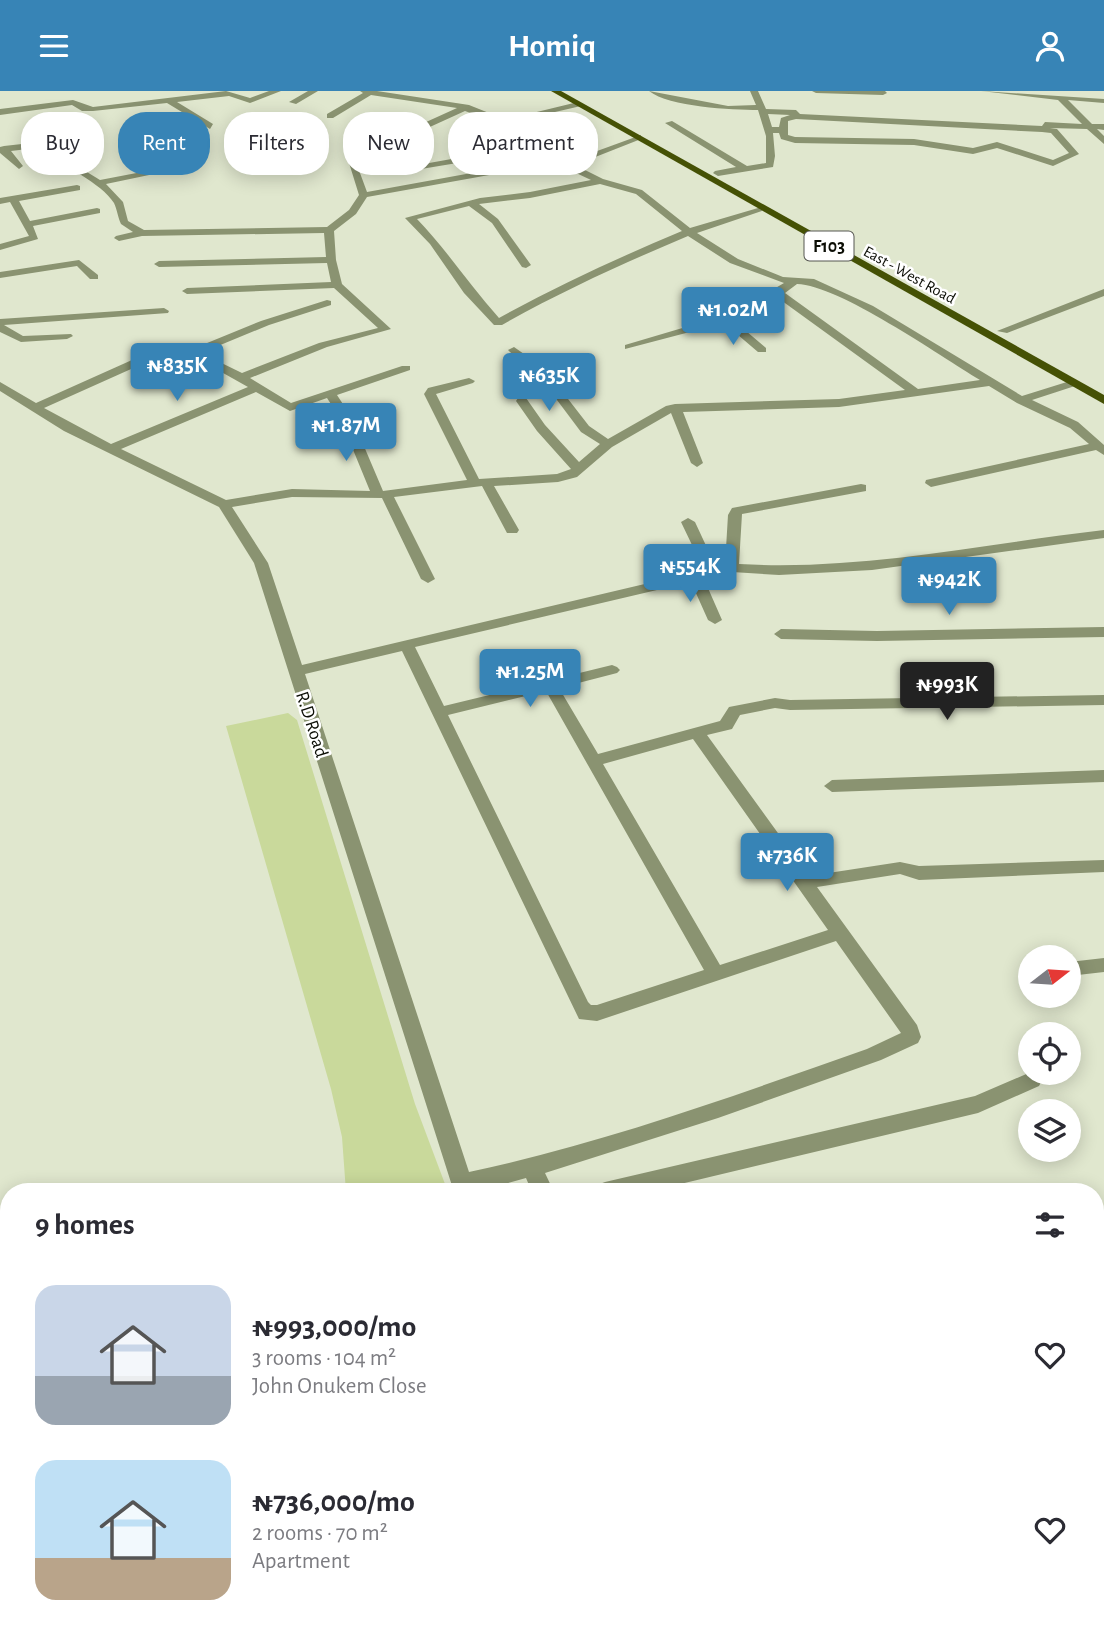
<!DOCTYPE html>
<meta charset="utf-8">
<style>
:root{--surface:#fff;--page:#f2f2f3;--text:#2b2b33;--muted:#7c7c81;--accent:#3784b6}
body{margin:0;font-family:"Alegreya Sans",sans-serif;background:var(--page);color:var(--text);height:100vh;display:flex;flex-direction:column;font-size:26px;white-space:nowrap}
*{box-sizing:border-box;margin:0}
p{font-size:23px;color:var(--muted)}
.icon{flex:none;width:38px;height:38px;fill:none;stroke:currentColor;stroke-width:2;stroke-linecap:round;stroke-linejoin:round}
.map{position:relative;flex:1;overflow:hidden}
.sheet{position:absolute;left:0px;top:1092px;width:1104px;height:448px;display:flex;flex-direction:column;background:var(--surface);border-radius:28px 28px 0 0;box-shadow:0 4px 18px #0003}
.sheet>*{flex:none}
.top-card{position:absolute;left:21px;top:21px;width:700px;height:63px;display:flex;gap:14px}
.needle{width:46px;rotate:73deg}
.controls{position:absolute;left:1018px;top:854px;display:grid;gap:14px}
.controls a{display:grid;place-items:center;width:63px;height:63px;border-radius:50%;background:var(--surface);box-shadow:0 4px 18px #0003;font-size:35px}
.price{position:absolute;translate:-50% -60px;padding:0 16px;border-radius:7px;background:var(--accent);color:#fff;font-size:23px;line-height:46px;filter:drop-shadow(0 2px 4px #0008)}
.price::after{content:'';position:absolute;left:50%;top:42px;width:21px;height:16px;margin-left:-10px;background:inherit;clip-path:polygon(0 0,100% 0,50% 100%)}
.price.active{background:#222;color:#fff}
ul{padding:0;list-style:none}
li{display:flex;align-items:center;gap:21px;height:175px;padding:0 35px}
li span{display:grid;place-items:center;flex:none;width:196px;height:140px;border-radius:21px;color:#555}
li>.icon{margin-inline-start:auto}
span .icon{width:84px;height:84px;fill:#fffc;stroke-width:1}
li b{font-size:30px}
h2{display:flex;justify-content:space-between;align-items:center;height:84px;padding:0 35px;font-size:30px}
.chip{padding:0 24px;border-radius:28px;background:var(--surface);box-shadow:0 4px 18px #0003;font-size:24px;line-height:63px}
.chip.active{background:var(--accent);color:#fff}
header{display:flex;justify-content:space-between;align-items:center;height:91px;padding:0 35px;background:var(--accent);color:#fff;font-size:32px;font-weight:600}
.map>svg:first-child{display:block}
.green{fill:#c9d99b}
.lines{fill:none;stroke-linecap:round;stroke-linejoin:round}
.stream{stroke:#afc26f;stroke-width:4.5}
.minor{fill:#8a9371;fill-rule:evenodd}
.major{fill:#455105;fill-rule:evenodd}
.labels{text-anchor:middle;stroke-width:5;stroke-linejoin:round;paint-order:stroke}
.far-street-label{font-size:16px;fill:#0c0e06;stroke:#fff}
.shield{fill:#fff;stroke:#555651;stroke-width:2}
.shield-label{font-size:18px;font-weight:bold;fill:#0c0e06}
.street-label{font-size:19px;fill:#0c0e06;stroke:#fff}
</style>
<header><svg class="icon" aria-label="menu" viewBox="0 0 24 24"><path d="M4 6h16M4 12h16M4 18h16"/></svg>Homiq<svg class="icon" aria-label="person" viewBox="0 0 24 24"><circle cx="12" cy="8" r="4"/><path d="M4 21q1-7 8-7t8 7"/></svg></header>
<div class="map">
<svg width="1104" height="1540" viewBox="0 0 1104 1540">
<rect width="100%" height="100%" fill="#e0e7ce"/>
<path class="green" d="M288,622L297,629L415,1013L448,1101H346L342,1046L331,998L226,635Z
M9,1249V1531H611L614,1540H0V1251Z"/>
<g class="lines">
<path class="stream" d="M564,1531L567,1540"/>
<path class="minor" d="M226,0L250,7L269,0H281L250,12L229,5L177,11L213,33L210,38L167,12L93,20H82L72,14L0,24V18L73,9L93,16Z
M308,0H318L296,13L289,11Z
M360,0H377L469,14L504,28L567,71L641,44V48L575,74L603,88L642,99L690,137L765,115V119L697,142L738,168L783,186L814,188L873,215L1022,305L1070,290H1078V294L1032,309L1078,331L1104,354V364L1096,359L931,396L925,392L926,389L1089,353L1070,337L1017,312L989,295L839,316L683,321L703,372L697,376L691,372L671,322L612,356L577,386L558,391L494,395L519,439L517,442H507L482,395L394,406L435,488L428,492L421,488L382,407L292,406L232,416L268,472L302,574L704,479L681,431L688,427L695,431L716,476L725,474L728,424L732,417L861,393L866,394V400L742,423L739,473C862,480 982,453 1104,439V447L872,479L779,484L732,481L704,488L722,529L715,533L708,529L691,491L415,556L444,615L612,574L617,576L620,579L617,582L559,597L598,663L720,630L729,616L775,607L790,609L1104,604V614L790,619L775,617L740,624L732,638L707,644L809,785L900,771L919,775L1104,769V781L919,789L900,783L817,796L917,934L921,946L918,952L881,969L718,1027L545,1082L554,1101H532L526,1087L476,1101H454L254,472L219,416L64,340L0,300V291L36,312L132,269L177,258L190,259L261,230L327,209L331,210V214L269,234L201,262L242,282L319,252L378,237L334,197L187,203L182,200L187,197L331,191L327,172L159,176L154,173L159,170L326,166L324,142L142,145L119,150L114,147L116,145L133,141L121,133C118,127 117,118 114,112C101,91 63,77 44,56L11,60L23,75L19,78L0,62V56L4,55L76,47L79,52L53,55L64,67L100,89L173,75V79L106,93L123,111L128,130L144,139L327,136L349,119L359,104L345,59L382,51L457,17L371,4L333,27H327V23L363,2ZM465,20L498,32L530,54L418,74L413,77L415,79L535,59L548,68L367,101L353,63L388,55ZM555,72L591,89L530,101L480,107L405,127L430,153L464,202L494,234H502C562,200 624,172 688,145L730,172L784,192L733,222L625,254V258L724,232L758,261H766V257L733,229L778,207L905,299L839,308L675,313L666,315L608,348L589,335L544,277L514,256L508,259L510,261L536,281L581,341L600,353L579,371L545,334L526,307H518L516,310L537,340L571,378L557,383L479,388L436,303L473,292L475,290L469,287L428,297L424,303L467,389L383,400L352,327L337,304L410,279V275H402L291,312L250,287L327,256L391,238L342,193L336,169L334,140L356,123L367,106ZM600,93L636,103L682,140C620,166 559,194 499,227C470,195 447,159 417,128L469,115L492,132L522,176L526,177L531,174L498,128L479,113L530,107ZM797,193C839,194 940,265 980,289L918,298L785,202ZM177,264L200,269L248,296L111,353L44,317L140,274ZM256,301L290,320L327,307L340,327L370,400L292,398L226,409L121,358ZM402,560L579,928L597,930L836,850L901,942L867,958C736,1004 605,1052 469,1081L305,583ZM546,600L704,879L597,914H591L588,911L448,624ZM693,648L828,839L720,874L603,673Z
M649,0L728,15L756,14L750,0H758L766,18L796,19L800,23L1042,35L1045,31L1082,33L1058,9L981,0L1104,8V12L1068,9L1092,33H1104V39L1097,38L1104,45V53L1087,38L1050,37L1057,38L1079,63L1053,75L997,57L973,63L914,54L795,52L781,48L779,42H773L775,65L773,76L718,85L713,82L715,80L736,76L665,32L672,30L747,75L766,72V45L758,19C732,19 669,16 649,0ZM768,23L790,24L781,27L779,36H772ZM796,28L1042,41L1051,42L1069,62L1053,69L997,51L973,57L914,48L795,46L788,44V30Z
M812,0H885L887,2L883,4L816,2Z
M578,11L581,15L516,30L512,27Z
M77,94L80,95V99L19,110L30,130L97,117L100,118V122L33,135L38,148L0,159V153L29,145L10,111L0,113V107Z
M79,169L98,184V188H90L77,175L0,187V181Z
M1104,198V205L1007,242L997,240Z
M164,217L169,220L168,222L4,234L23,245L71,243L73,245L67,248L21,251L0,241V228Z
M1104,536V546L877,550L781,548L774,543L781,538L877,540Z
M1104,679V691L832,701L824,695L832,689Z
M1104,867V881L1069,885V871Z
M1031,981L1039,983L1042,989L1039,995L978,1022L647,1101H594L597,1094L605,1091L975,1005Z
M1104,1126V1146L1096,1148V1128Z
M1104,1314V1338L1096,1340V1316Z
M620,1531H647L650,1540H623Z"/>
<path class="major" d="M551,0H561L1104,304V313Z"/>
</g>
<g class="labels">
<g class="far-street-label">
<text transform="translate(910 183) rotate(29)" y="6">East - West Road</text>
</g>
<rect class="shield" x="804.5" y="140.5" width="49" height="29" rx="5"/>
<g class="shield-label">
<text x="829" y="161">F103</text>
</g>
<g class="street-label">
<text transform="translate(313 633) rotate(72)" y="7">R.D Road</text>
</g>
</g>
</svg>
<div class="controls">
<a><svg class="needle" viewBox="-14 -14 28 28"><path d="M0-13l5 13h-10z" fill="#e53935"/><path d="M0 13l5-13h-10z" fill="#7c7c81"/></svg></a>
<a><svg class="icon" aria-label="locate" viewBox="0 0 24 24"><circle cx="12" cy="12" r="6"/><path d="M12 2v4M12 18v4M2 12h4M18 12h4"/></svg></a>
<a><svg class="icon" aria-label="layers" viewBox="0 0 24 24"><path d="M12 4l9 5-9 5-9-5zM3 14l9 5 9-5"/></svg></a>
</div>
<b class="price" style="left:733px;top:256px">₦1.02M</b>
<b class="price" style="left:177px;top:312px">₦835K</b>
<b class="price" style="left:549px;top:322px">₦635K</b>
<b class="price" style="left:346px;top:372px">₦1.87M</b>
<b class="price" style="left:690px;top:513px">₦554K</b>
<b class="price" style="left:949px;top:526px">₦942K</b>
<b class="price" style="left:530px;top:618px">₦1.25M</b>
<b class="price active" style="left:947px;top:631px">₦993K</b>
<b class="price" style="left:787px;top:802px">₦736K</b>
<div class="top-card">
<a class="chip">Buy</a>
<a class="chip active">Rent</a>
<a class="chip">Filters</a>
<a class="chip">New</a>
<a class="chip">Apartment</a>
</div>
<section class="sheet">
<h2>9 homes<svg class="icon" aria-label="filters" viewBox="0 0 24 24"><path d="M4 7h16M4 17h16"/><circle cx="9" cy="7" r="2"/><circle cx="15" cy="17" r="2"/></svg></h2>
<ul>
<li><span style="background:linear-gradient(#c9d6e8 65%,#9aa5b1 0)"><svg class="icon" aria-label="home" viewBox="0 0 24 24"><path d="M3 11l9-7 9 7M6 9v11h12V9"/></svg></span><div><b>₦993,000/mo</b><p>3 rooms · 104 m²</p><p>John Onukem Close</p></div><svg class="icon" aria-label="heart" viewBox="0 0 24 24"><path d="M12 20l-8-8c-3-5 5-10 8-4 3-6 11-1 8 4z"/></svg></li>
<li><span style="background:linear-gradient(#bfe0f5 70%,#b9a48a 0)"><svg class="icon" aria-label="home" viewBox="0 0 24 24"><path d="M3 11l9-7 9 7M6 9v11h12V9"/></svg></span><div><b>₦736,000/mo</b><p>2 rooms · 70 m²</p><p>Apartment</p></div><svg class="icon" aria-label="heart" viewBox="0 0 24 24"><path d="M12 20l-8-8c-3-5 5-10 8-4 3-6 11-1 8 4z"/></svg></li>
</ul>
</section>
</div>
